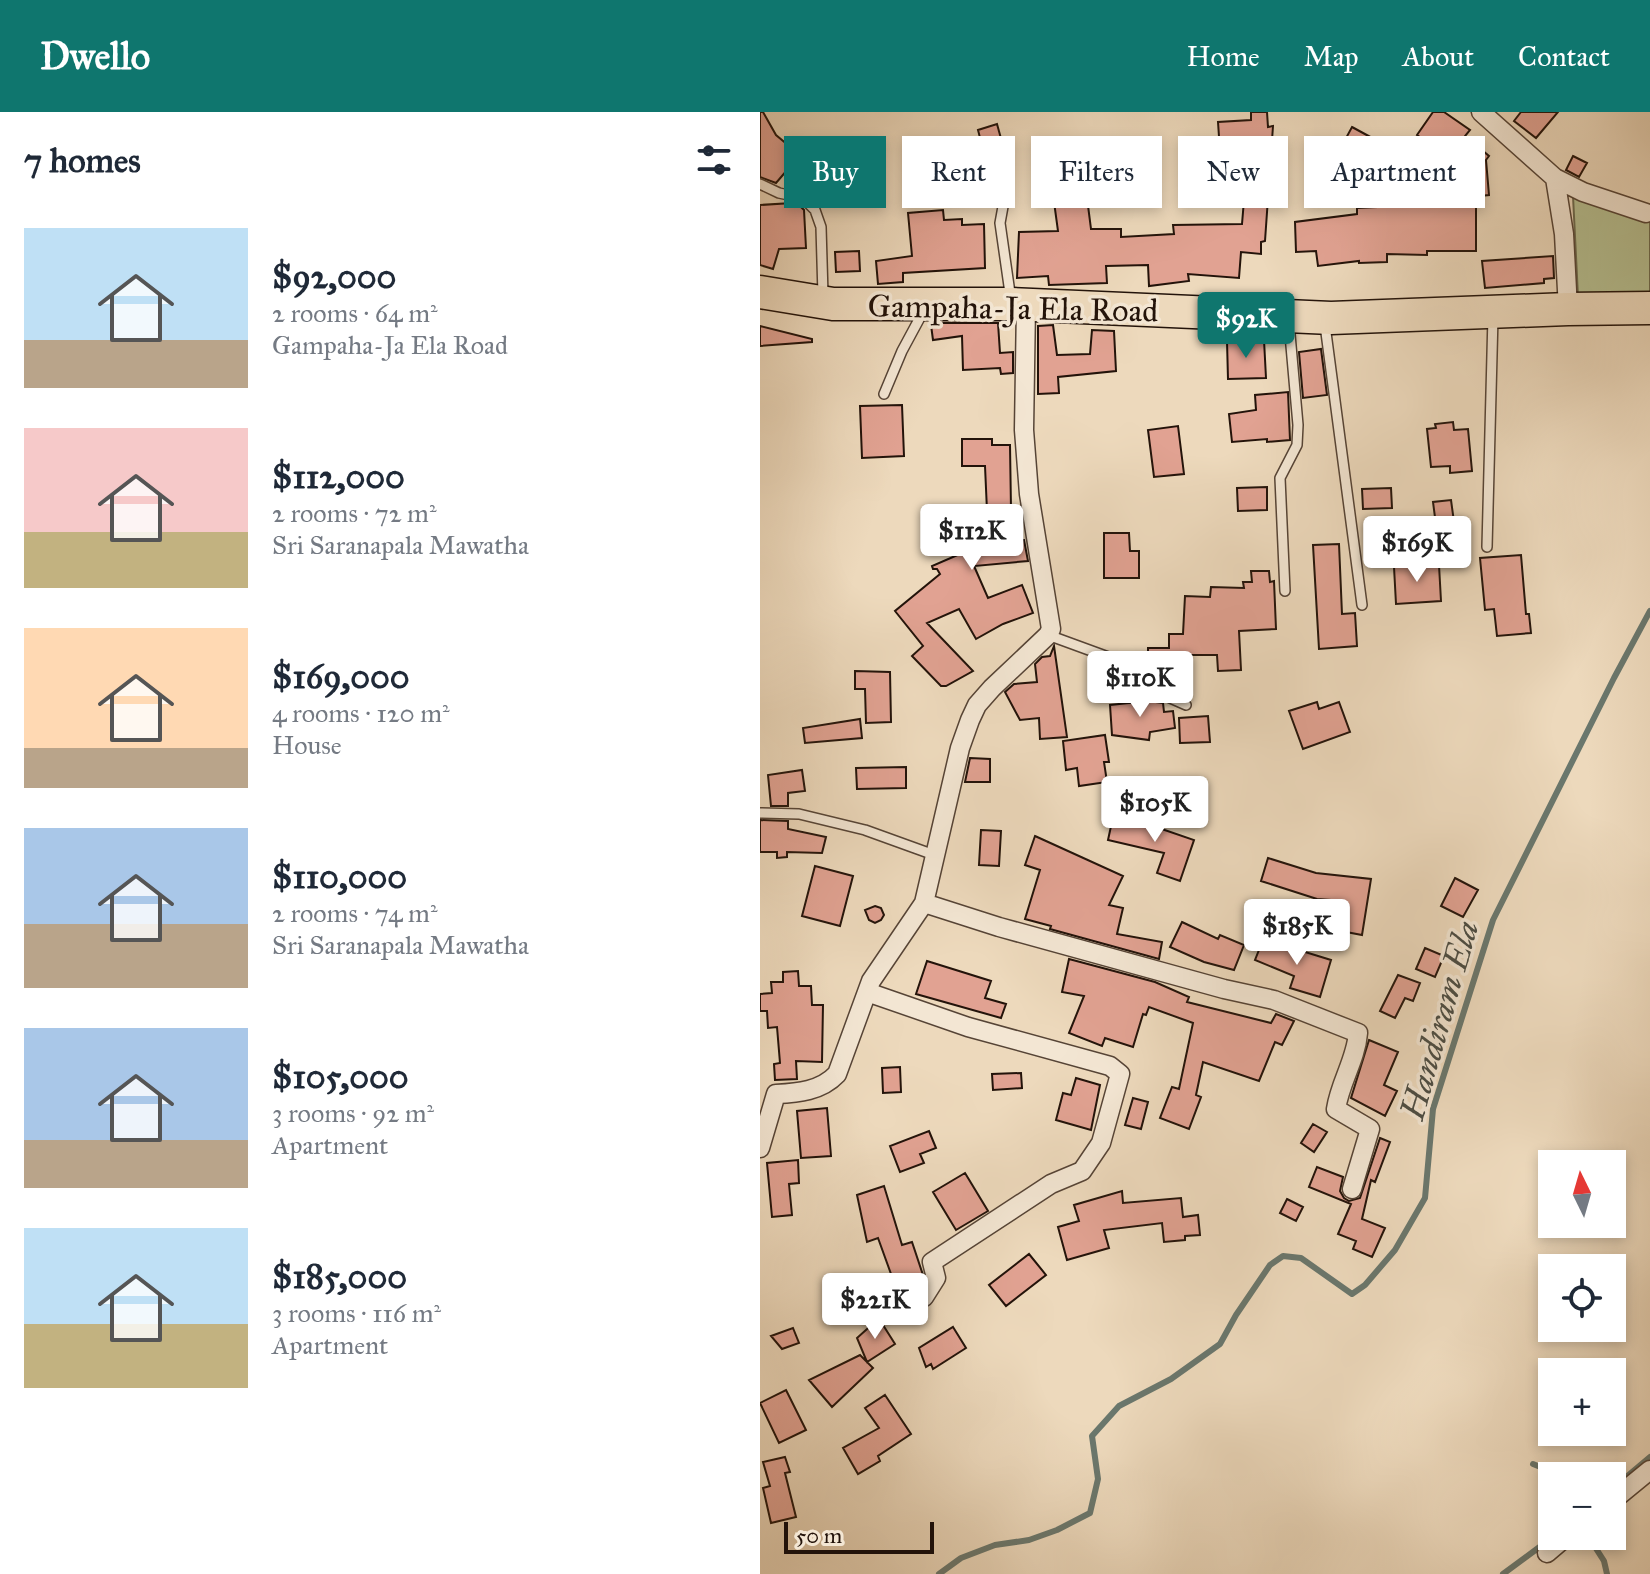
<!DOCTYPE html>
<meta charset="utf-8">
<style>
:root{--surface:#fff;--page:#f2f2f3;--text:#1f2937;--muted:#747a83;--accent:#0f766e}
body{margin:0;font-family:"IM FELL Great Primer",serif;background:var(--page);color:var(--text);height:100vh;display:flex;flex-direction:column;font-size:30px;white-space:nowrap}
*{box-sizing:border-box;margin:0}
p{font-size:26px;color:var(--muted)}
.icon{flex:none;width:44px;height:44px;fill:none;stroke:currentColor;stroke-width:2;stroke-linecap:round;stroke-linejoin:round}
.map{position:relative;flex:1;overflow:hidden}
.details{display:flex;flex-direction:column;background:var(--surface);width:760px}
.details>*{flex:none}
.banner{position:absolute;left:24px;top:24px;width:746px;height:72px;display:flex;gap:16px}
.needle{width:52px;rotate:355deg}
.tools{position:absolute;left:778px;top:1038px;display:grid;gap:16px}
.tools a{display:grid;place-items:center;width:88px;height:88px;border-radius:0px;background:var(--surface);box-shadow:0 4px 12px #0003;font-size:40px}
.scale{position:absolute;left:24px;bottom:20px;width:150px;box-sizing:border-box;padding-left:8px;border:4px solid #23130a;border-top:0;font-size:22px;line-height:28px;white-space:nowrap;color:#23130a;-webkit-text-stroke:6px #f3e6d3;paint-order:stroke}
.price{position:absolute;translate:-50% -68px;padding:0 18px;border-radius:8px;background:#fff;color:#222;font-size:26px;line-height:52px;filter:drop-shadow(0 2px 4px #0008)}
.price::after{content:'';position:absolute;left:50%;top:48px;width:24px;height:18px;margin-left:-12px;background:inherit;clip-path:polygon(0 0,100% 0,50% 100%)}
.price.current{background:var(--accent);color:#fff}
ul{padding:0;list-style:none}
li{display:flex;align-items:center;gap:24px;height:200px;padding:0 24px}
li span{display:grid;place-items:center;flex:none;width:224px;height:160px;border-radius:0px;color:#555}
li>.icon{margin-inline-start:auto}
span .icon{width:96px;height:96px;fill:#fffc;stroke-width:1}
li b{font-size:34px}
h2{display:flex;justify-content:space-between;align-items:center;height:96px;padding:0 24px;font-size:34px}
.chip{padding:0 28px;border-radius:0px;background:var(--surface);box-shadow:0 4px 12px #0003;font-size:28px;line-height:72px}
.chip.current{background:var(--accent);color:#fff}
header{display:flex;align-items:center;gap:48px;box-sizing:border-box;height:112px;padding:0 40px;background:var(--accent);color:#fff}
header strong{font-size:38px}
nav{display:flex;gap:44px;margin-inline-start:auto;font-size:28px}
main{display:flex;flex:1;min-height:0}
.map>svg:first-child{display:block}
.green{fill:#b6c092;stroke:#6c6a4e;stroke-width:2}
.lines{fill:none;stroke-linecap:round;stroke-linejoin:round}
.stream{stroke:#6a776d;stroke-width:6}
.building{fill:#e1a292;stroke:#23130a;stroke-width:2}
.lane-casing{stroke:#564436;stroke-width:12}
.street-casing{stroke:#564436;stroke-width:21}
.highway-casing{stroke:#23130a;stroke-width:35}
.lane{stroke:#f3e6d3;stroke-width:9}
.street{stroke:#f3e6d3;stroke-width:18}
.highway{stroke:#edd9bc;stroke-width:32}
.labels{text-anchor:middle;stroke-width:7;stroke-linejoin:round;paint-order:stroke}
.street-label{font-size:32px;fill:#23130a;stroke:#f3e6d3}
.water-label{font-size:34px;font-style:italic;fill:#4c4d44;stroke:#f3e6d3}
</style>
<header>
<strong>Dwello</strong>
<nav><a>Home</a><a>Map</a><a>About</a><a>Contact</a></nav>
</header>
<main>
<section class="details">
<h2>7 homes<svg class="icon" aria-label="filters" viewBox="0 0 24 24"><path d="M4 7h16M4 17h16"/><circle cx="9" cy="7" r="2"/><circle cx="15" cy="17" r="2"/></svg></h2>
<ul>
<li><span style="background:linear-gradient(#bfe0f5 70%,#b9a48a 0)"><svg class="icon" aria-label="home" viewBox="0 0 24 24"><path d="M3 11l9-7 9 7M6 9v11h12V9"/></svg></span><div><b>$92,000</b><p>2 rooms · 64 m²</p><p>Gampaha-Ja Ela Road</p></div></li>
<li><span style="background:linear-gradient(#f6c9c9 65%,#c2b280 0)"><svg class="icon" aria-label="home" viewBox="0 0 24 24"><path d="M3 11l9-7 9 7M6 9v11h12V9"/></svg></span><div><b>$112,000</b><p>2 rooms · 72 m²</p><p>Sri Saranapala Mawatha</p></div></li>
<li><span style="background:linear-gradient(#ffd9b3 75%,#b9a48a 0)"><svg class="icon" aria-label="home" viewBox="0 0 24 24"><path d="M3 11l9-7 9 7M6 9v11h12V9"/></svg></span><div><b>$169,000</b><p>4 rooms · 120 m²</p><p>House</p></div></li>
<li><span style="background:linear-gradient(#a9c7e8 60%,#b9a48a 0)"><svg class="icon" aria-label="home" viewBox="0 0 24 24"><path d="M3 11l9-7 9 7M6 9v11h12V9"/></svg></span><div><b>$110,000</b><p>2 rooms · 74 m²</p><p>Sri Saranapala Mawatha</p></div></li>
<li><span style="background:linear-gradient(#a9c7e8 70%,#b9a48a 0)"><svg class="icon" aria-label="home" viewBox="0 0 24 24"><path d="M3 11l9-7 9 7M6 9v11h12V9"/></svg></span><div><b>$105,000</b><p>3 rooms · 92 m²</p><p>Apartment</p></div></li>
<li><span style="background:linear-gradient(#bfe0f5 60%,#c2b280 0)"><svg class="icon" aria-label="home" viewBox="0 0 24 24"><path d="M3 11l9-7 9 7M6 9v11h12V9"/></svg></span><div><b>$185,000</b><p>3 rooms · 116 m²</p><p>Apartment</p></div></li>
</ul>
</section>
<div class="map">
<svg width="890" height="1462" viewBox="0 0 890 1462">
<rect width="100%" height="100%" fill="#edd9bc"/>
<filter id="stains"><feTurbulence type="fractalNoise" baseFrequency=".0025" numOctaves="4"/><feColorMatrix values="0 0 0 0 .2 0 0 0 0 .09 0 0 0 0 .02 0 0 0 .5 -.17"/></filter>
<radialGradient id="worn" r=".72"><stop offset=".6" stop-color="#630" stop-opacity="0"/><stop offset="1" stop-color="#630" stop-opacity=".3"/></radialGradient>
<path class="green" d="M813,84L890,106V182L818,185Z"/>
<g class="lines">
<path class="stream" d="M773,1352L788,1358L792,1364
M852,1377L890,1345
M828,1424L844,1449L847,1462
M179,1462L201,1446L235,1433L269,1428L297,1418L330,1401L338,1367L332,1324L359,1294L411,1267L460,1232L476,1203L510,1153L523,1144L541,1146L592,1182L605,1173L635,1138L665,1086L673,997L733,808L854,566L890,499
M743,1462L789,1428"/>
</g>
<path class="building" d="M0,0H3L16,23L40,43L16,71L0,65Z
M491,0H507L508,15L513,14L505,129L501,130V142L481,140L479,166L428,162L429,169L389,174L388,153L346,154L347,171L289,173L288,164L257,166L259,120L298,119L292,75H296L286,37L312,30L326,78L331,117H361V125L414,122L413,113L482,112L487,52L461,54L458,10L491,8Z
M673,0H684L710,18L705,24L729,44L726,48L729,83L710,85L707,58L657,23Z
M761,0H798L776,26L754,9Z
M237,12L248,52L228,57L218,18Z
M592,15L627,34L614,58L579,39Z
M813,44L827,51L819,65L806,58Z
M639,78L669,79L668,89H716V139H667V143L627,142V150L599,151V149L558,154L556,139L536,140L535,110L597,102V96L638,94Z
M32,91L39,93L44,98L46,136L19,137L13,157L0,153V93Z
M183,98L184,108L202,107V113L224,112L225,156L143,161V170L118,172L116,149L152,144L148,101Z
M99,139L100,159L76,160L75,140Z
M793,144L794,166L784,167V171L725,176L722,149Z
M183,211H238L240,241L253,240V261L241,262L240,256L203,258L202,224L173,228L171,213Z
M293,213L297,243L330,242L332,218L354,219L356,259L298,265L299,281L278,282V214Z
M0,214L52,227V230L0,234Z
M504,228L506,266L468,267L467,229Z
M561,237L567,283L543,286L539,240Z
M528,280L530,328L507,330V327L472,330L469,302L496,298L495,283Z
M142,293L144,344L102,346L100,294Z
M693,310L694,318L708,317L712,359L690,361V354L671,355L667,317L676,316L675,312Z
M418,314L424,362L394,365L388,318Z
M202,327H232V333H250L251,397L259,396L262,428H264L268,449L214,454L228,486L262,473L273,501L243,512L216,527L199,497L167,511L213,559L186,574H181L152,544L163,534L135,499L180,462L177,457H173L172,454L216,435L215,422L223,421L221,399H227L225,354H202Z
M507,375V398L478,399L477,376Z
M631,376L632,396L603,397L602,377Z
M691,388L694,410L676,413L673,390Z
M344,421H369L370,439H379V466H344Z
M579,432L582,502L595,501L597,534L559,537L553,433Z
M611,439H628V454L612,455Z
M761,443L766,502H769L771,521L737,524L734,497L725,498L720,446Z
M679,453L681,489L636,492L634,455Z
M491,459H509L510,470L514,469L516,517L479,519L481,558L458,559L457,543H425L424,563H400L401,574H388V536H409V522H423L425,484L450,485L451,475L484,476L483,470H492Z
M294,534L307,625L280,627L279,606L260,608L245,580L254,572L277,570L275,552L282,545L290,544Z
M95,559L130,560L131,610L106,611L105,577H95Z
M388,589L403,591L404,600L413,599L415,616L390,620L389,628L352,623L350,593Z
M557,590L559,597L579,590L590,620L543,637L529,599Z
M448,604L450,630L420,631L419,606Z
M100,607L102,626L45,631L43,616Z
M345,623L349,650H344L347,670L319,674L317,656L306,658L303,629Z
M210,646L230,647V670H205Z
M146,655V676L97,677L96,656Z
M42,658L45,679L28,681V694H11L8,663Z
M353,705L396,715L434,728L420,769L397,761L404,741L348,728Z
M0,708L28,709V717L66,725L62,741L27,740V745L17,746V740H0Z
M221,718L241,719L239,754L219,753Z
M275,724L363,764L349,793L363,796L357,822L402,830L399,847L290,817L291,814L265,807L280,758L265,753Z
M508,746L556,761L611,767L602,823L565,816L570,788L557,787L501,769Z
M55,754L93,764L80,814L42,804Z
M695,766L718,778L703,805L681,794Z
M115,794L121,796L124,803L121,808L115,811L109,808L105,798Z
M422,810L458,827L460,823L484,833L474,858L444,850L410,835Z
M503,828L541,843L542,839L571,848L560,885L530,876L534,864L495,848Z
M665,836L684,844L675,865L656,857Z
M309,847L395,870L429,885L427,890L511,911L516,902L534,909L522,933L515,930L499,969L443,950L436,983L441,985L429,1017L400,1006L412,975L419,977L433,911L389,895L386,903L383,902L373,935L345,926L342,934L309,921L324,884L302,880Z
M167,849L231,869L225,886L246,892L241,906L156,882Z
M38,859L39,874H51L52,893H63L62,950L36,949L37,967L15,968L14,952L20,951L17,915L8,916L7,899H0V882L12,881L11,870H23V860Z
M638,863L660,871L653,889L645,886L635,906L620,899Z
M609,928L638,940L624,973L637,979L625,1004L591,986Z
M140,955L141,980L123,981L122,956Z
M261,961L262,976L233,978L232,962Z
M316,966L340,973L331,1018L296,1008L303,981L311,983Z
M373,986L388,990L381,1017L365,1013Z
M67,996L71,1044L41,1046L37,999Z
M553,1012L567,1020L554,1040L541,1031Z
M169,1019L176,1036L160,1042L164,1051L140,1060L130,1034Z
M620,1026L630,1030L615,1070L611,1068L602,1107L625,1116L612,1145L593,1137L596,1129L578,1122L591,1092L549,1075L557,1055L583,1065L580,1079L584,1086L589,1089L600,1086Z
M38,1048L39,1071L29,1072L32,1103L12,1105L7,1051Z
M205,1061L228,1099L196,1118L173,1080Z
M124,1074L142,1133L152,1130L163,1163L135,1173L118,1126L107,1130L97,1083Z
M362,1079L363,1091L421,1086L423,1105L438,1103L440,1123L425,1124V1128L404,1130L402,1111L344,1118L349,1136L307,1148L298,1115L319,1109L314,1093Z
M527,1087L543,1095L536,1109L520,1101Z
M269,1142L286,1163L246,1194L229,1173Z
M116,1209L123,1213L135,1232L107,1250L97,1226Z
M193,1215L206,1236L173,1257L171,1252L166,1255L159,1236Z
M33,1216L39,1231L22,1237L11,1224Z
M100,1243L113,1256L72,1295L49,1268Z
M26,1278L46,1318L19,1331L0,1291Z
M125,1283L151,1322L118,1344L120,1349L98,1362L83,1336L119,1316L105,1296Z
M25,1345L30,1360L25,1361L36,1405L11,1411L3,1376L10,1374L3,1350Z"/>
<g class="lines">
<g class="lane-casing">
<path id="lane" d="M0,72L19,81L43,86L55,98L61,115L63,183
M244,89L240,111L251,188
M565,213L602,493
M124,282L142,239L163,200
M727,435L733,204
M525,479L520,366L537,333L538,313L529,211
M288,523L370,553L377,558V571L383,581L401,582L426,593
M0,701L39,702L105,718L177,744"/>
</g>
<g class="street-casing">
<path id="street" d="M721,0L795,66L804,122L808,197
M795,66L823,80L886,101
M164,791L239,815L464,877L514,888L598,921C596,948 580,970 576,997L610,1017L592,1077
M107,880L208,915L350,954L360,962L341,1031L322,1059L291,1072L172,1150L176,1166L164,1185L125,1201
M0,1036L16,982C38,981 61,979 77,962L111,869L164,791L200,636L210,608L217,593L232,576L288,523L291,517L269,382L264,318L266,193
M852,1389L890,1358
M787,1441L807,1424"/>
</g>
<g class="highway-casing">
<path id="highway" d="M0,180L73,192H251L571,206L808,197L890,196"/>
</g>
<use href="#lane" class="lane"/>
<use href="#street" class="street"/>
<use href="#highway" class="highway"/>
</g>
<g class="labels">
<g class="street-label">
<text transform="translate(253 196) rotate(1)" y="11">Gampaha-Ja Ela Road</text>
</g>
<g class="water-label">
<text transform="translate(679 908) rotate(-74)" y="12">Handiram Ela</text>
</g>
</g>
<rect width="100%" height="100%" filter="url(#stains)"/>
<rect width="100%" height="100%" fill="url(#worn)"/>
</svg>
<div class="tools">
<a><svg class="needle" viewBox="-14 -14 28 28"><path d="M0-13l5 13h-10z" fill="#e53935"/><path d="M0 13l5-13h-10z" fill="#747a83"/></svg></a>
<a><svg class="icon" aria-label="locate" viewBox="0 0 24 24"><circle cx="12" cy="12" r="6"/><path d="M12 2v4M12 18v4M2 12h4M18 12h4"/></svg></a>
<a>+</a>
<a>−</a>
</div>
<div class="scale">50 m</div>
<b class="price current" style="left:486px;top:248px">$92K</b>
<b class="price" style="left:212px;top:460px">$112K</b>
<b class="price" style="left:657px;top:472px">$169K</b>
<b class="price" style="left:380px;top:607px">$110K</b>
<b class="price" style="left:395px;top:732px">$105K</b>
<b class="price" style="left:537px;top:855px">$185K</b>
<b class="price" style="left:115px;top:1229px">$221K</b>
<div class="banner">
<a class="chip current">Buy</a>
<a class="chip">Rent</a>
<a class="chip">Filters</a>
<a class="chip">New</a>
<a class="chip">Apartment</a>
</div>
</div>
</main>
